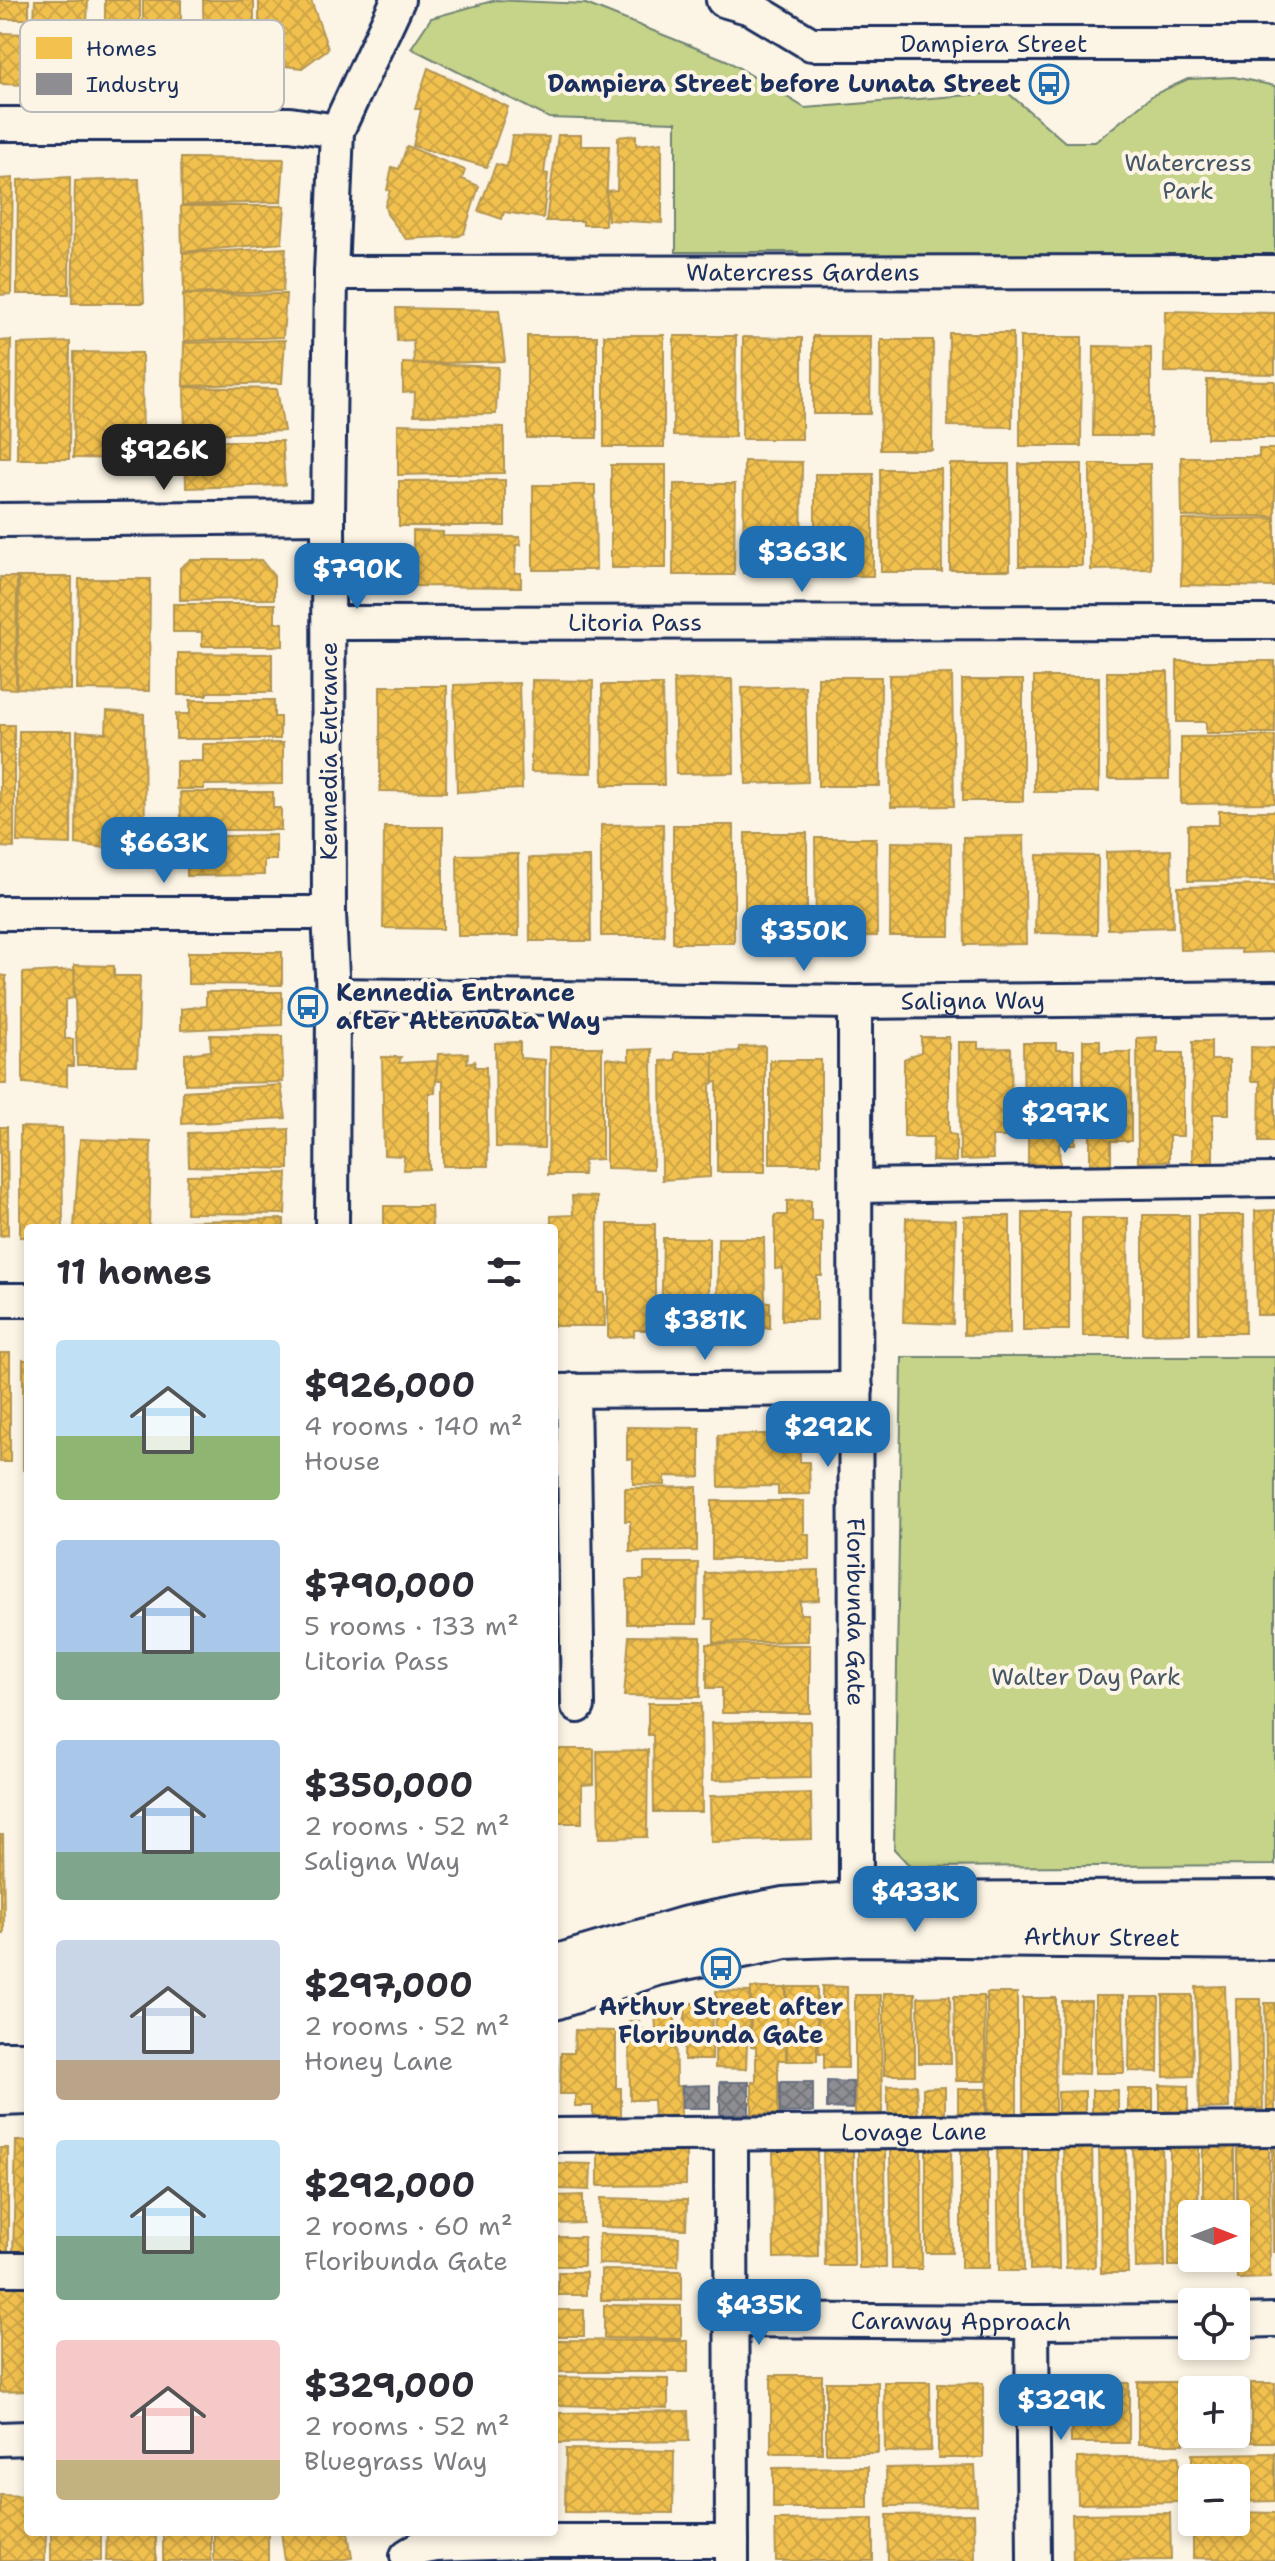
<!DOCTYPE html>
<meta charset="utf-8">
<style>
:root{--surface:#fff;--page:#f2f2f3;--text:#2b2b33;--muted:#7c7c81;--accent:#1f6fb2}
body{margin:0;font-family:"Shantell Sans",sans-serif;background:var(--page);color:var(--text);height:100vh;display:flex;flex-direction:column;font-size:30px;white-space:nowrap}
*{box-sizing:border-box;margin:0}
p{font-size:26px;color:var(--muted)}
.icon{flex:none;width:44px;height:44px;fill:none;stroke:currentColor;stroke-width:2;stroke-linecap:round;stroke-linejoin:round}
.map{position:relative;flex:1;overflow:hidden}
.panel{position:absolute;left:24px;top:1224px;width:534px;height:1312px;display:flex;flex-direction:column;background:var(--surface);border-radius:8px;box-shadow:0 4px 12px #0003}
.panel>*{flex:none}
.needle{width:52px;rotate:90deg}
.controls{position:absolute;left:1178px;top:2200px;display:grid;gap:16px}
.controls a{display:grid;place-items:center;width:72px;height:72px;border-radius:8px;background:var(--surface);box-shadow:0 4px 12px #0003;font-size:40px}
.price{position:absolute;translate:-50% -68px;padding:0 18px;border-radius:16px;background:var(--accent);color:#fff;font-size:26px;line-height:52px;filter:drop-shadow(0 2px 4px #0008)}
.price::after{content:'';position:absolute;left:50%;top:48px;width:24px;height:18px;margin-left:-12px;background:inherit;clip-path:polygon(0 0,100% 0,50% 100%)}
.price.on{background:#222;color:#fff}
ul{padding:0;list-style:none}
li{display:flex;align-items:center;gap:24px;height:200px;padding:0 32px}
li span{display:grid;place-items:center;flex:none;width:224px;height:160px;border-radius:8px;color:#555}
li>.icon{margin-inline-start:auto}
span .icon{width:96px;height:96px;fill:#fffc;stroke-width:1}
li b{font-size:34px}
h2{display:flex;justify-content:space-between;align-items:center;height:96px;padding:0 32px;font-size:34px}
.map>svg:first-child{display:block}
.park{fill:#c5d488;stroke:#708273;stroke-width:2}
.homes{fill:url(#homes-cross-hatch);stroke:#b29553;stroke-width:2}
.industry{fill:url(#industry-cross-hatch);stroke:#6b7182;stroke-width:2}
.lines{fill:none;stroke-linecap:round;stroke-linejoin:round}
.minor-casing{stroke:#1b2f5e;stroke-width:38}
.tertiary-casing{stroke:#1b2f5e;stroke-width:46}
.minor{stroke:#fcf5e5;stroke-width:32}
.tertiary{stroke:#fcf5e5;stroke-width:40}
.labels{text-anchor:middle;stroke-width:8;stroke-linejoin:round;paint-order:stroke}
.street-label{font-size:24px;fill:#1b2f5e;stroke:#fcf5e5}
.poi-label{font-size:24px;font-weight:bold;fill:#1b2f5e;stroke:#fcf5e5;text-anchor:end}
.park-label{font-size:24px;fill:#465868;stroke:#fcf5e5}
.key{fill:#fcf5e5;stroke:#b8babc;stroke-width:2}
.key-label{font-size:22px;fill:#1b2f5e}
</style>
<div class="map">
<svg width="1275" height="2561" viewBox="0 0 1275 2561">
<defs>
<pattern id="homes-cross-hatch" width="8" height="8" patternUnits="userSpaceOnUse" patternTransform="scale(2)"><rect width="8" height="8" fill="#f2c14e"/><path d="M0 0l8 8M0 8l8-8" fill="none" stroke="#cfa646"/></pattern>
<pattern id="industry-cross-hatch" width="8" height="8" patternUnits="userSpaceOnUse" patternTransform="scale(2)"><rect width="8" height="8" fill="#8d8d92"/><path d="M0 0l8 8M0 8l8-8" fill="none" stroke="#72747a"/></pattern>
</defs>
<rect width="100%" height="100%" fill="#fcf5e5"/>
<filter id="ink" filterUnits="userSpaceOnUse"><feTurbulence type="fractalNoise" baseFrequency=".0125" numOctaves="2"/><feDisplacementMap in="SourceGraphic" scale="16" xChannelSelector="R" yChannelSelector="G"/><feConvolveMatrix kernelMatrix="1 2 1 2 8 2 1 2 1" color-interpolation-filters="sRGB"/></filter>
<g filter="url(#ink)">
<path class="park" d="M496,0L586,4L726,60L805,108L1007,92L1065,142H1095L1153,95L1188,79L1234,77L1275,86V262L799,264L798,252H676V122L549,118L411,48L431,18Z
M902,1357H1275V1865L911,1867L894,1849Z"/>
<path class="homes" d="M0,0H29V19H0Z
M35,0H88L85,69L32,66Z
M105,0H140V21H105Z
M143,0H181V22H143Z
M203,0H254V62L204,64Z
M259,0H311L328,49L302,68L259,63Z
M0,33L29,34V85L0,84Z
M428,68L508,107L487,167L413,146L421,109H415Z
M558,135H581V146H609L605,225H583V221H546Z
M636,135V145L662,142V223L608,220L606,191L617,190L618,137Z
M512,136L549,137L544,173L548,174L543,218L504,212L502,219L478,211L496,164L507,167Z
M407,146L465,170L462,179L479,186L464,233L459,236L406,239L387,214L385,205L390,191L387,190L392,167L399,169Z
M181,158L284,159L281,202L182,205Z
M70,177L69,294H17L18,180Z
M13,178L11,294L0,295V179Z
M139,179L144,303H72L75,181Z
M181,206H285L282,243L182,252Z
M286,248L283,291L184,294L183,253Z
M286,294L283,337L184,341L183,295Z
M396,308L499,310L505,361L414,364L413,340L397,341Z
M1165,311L1275,313V374L1164,372Z
M949,333H1013L1012,427L948,426Z
M604,335H664V447H604Z
M527,336H597V438H527Z
M674,336H736L735,437L673,436Z
M813,336H871L870,414H813Z
M743,337L802,338V439H742Z
M1020,337H1082L1081,446H1020Z
M11,340L9,457H0V341Z
M285,340L282,383L183,386L184,343Z
M881,340H933L932,450H880Z
M70,342L69,459H17L18,344Z
M1094,346L1151,347V436H1093Z
M74,352L142,353L143,459L73,458Z
M403,363L498,367L496,414L414,415L415,392L403,393Z
M1207,380L1275,381V438H1207Z
M184,387L277,389L284,431L185,435Z
M398,424L504,427V473L398,475Z
M185,441H282L285,485L186,488Z
M1259,449H1275V516L1182,517L1181,457H1259Z
M744,461L802,462L801,573H743Z
M950,464H1009L1010,570H950Z
M1019,464H1082V566H1019Z
M1090,464H1150L1151,569L1091,570Z
M611,465H666V568H611Z
M880,469H941L942,572H881Z
M815,474H873V576H815Z
M505,480V526H399V481Z
M674,484H735L734,575H673Z
M533,485H595L596,570H533Z
M1275,518V587L1181,585L1182,520Z
M413,531L443,532V536L520,537L521,545H516L515,573H521V587L406,586L405,553H413Z
M190,560H261L274,576V599L180,600V568Z
M0,577H17L16,689L0,688Z
M19,577H72L71,690L17,688Z
M79,579H150L149,691L77,690Z
M173,604H275V623H283V646H202V632H173Z
M178,653L272,654V692H207V695H178Z
M1177,661H1275V733H1206V722H1177Z
M1107,672H1168L1169,779H1108Z
M952,674L954,806L891,807L889,675Z
M818,677H881L880,786H818Z
M1034,677H1099V792H1034Z
M732,679L734,773L676,774L674,680Z
M532,680L593,681L592,773L531,772Z
M962,680H1023V801H963Z
M519,683L522,789L457,792L454,685Z
M602,685H662L664,785H603Z
M380,686H447L446,792L380,791Z
M805,686L808,782L746,784L742,688Z
M190,700H274V717H280V739H176V714H190Z
M107,711L144,714L145,853L76,844L77,731L106,733Z
M0,725H14V848L0,847Z
M19,731H72L71,844L17,842Z
M1275,736V803L1181,804V737Z
M283,743V784L204,785V789H176V761H203V744Z
M180,792H273V808H281V830H205V818H181Z
M1219,811H1275V880L1188,881V825H1219Z
M663,824L664,936H601V825Z
M673,825H734V943H673Z
M384,827H443V929L383,928Z
M745,833H807V934H745Z
M276,835V860H264V875L187,876V864H177L176,837Z
M1024,836L1026,944L965,945L963,837Z
M815,838H876L877,936L816,937Z
M891,842L951,843L950,936H890Z
M1171,850L1173,927L1108,929L1106,852Z
M518,854L519,936H458L457,855Z
M1037,855L1098,856L1097,934L1035,933Z
M590,857L591,941H530L529,858Z
M1275,885V952L1241,953V949L1180,950L1178,887Z
M188,952H282V985L188,984Z
M74,965L114,966V976H140L137,1065H77Z
M75,970L73,998L65,1000V1039H73V1066H67V1086L23,1083V973Z
M0,975L6,976L7,1084H0Z
M206,992H282V1025L181,1030V1009L206,1006Z
M210,1035L282,1036L283,1082L185,1084V1054L211,1051Z
M921,1037H949V1134L956,1135V1162L932,1161L933,1137H904V1059L921,1052Z
M1157,1037V1053H1183V1136H1169V1161L1138,1162L1137,1038Z
M1083,1040H1100V1052H1131V1141H1111V1167H1090V1128H1083Z
M1193,1041H1211V1060H1229V1114H1213V1164H1192Z
M520,1042V1058L545,1060L544,1148L496,1147L495,1043Z
M959,1042H978V1049L1011,1048L1012,1137H992L993,1159L960,1160Z
M1023,1043H1056V1050H1074L1075,1144H1059L1060,1164H1028V1129H1024Z
M765,1046V1172H717V1082H714L713,1052L739,1051V1047Z
M550,1047H602V1159L584,1160L583,1175H548Z
M1251,1047L1275,1048V1142H1259L1260,1081H1251Z
M652,1049L653,1169L606,1168V1058L629,1061V1050Z
M675,1052H713L714,1083L710,1084V1177L662,1180L661,1061L675,1060Z
M468,1053L467,1063L475,1061V1067H486L488,1166H443V1081H436L438,1054Z
M382,1057H401L399,1063L437,1061L435,1093H429V1169L403,1170L404,1156L384,1155Z
M770,1060H821V1164H770Z
M281,1085L286,1118L182,1124L183,1091Z
M0,1127H7L8,1235L0,1236Z
M20,1127L62,1128L63,1228H28V1237H20Z
M289,1129V1169L189,1166L188,1133Z
M80,1139L151,1142L149,1228H74Z
M287,1173L285,1214L186,1213L187,1175Z
M572,1196L597,1197L598,1293H604L605,1326H554V1228H551V1216L573,1215Z
M811,1200V1221H822V1276H817V1320H782L783,1268L775,1269V1215H787V1201Z
M384,1206H431L432,1228H384Z
M1275,1210V1315H1257L1255,1211Z
M1023,1212H1069V1330H1023Z
M1143,1215H1189L1190,1333L1143,1334Z
M1198,1215H1244L1245,1333H1199Z
M964,1216H1010V1334L964,1335Z
M906,1218L956,1220L953,1324L903,1322Z
M1082,1218H1128L1129,1336H1083Z
M284,1219V1228H188L189,1221Z
M608,1224H655V1300L659,1299V1330H634V1336L608,1338Z
M663,1238H709V1334H661Z
M718,1238H764L765,1302H770V1328L746,1329V1337L717,1336Z
M0,1353H10V1462H0Z
M23,1360H28V1470H23Z
M627,1427L700,1428V1477L665,1476V1485L633,1484V1459H627Z
M800,1433V1462H809L810,1494L778,1495V1486L719,1487L718,1435Z
M697,1487V1551L630,1552V1521H625V1488Z
M712,1501H804V1534H809V1559H712Z
M644,1563H698L697,1624H627V1580H644Z
M819,1570V1600L800,1601V1614H808V1641L714,1643V1619H706L705,1573Z
M629,1636L701,1637L700,1697L624,1696Z
M707,1644L810,1645V1713H722V1688H707Z
M648,1703H701L702,1812H654L653,1735H648Z
M810,1721L811,1778L713,1780L711,1723Z
M554,1749H594V1784L582,1785V1823H554Z
M648,1750L647,1837L599,1838L597,1751Z
M811,1793L812,1839L711,1842L710,1796Z
M0,1835H3L4,1934H0Z
M822,1986L847,1987L848,2068H824V2053H819L818,2006H822Z
M1225,1986L1229,2108L1199,2109L1196,1987Z
M787,1987H817V2061H787Z
M751,1988H786V2060H778V2114H752V2082H756V2047H751Z
M716,1991L750,1992L749,2044H747L746,2069L715,2068Z
M884,1993H915V2075H884Z
M987,1993H1017V2120H988Z
M855,1995H881L882,2118H855Z
M1163,1995H1192L1193,2076L1164,2077Z
M950,1996L951,2063H919L918,1997Z
M954,1996H984L986,2081H956Z
M1095,1996H1123L1124,2073H1095Z
M713,1997L712,2060H684L685,2005Z
M1130,1997H1159L1158,2072L1129,2071Z
M1023,1998H1056L1055,2119H1023Z
M1236,1999H1261L1263,2109L1237,2110Z
M1062,2001H1091L1089,2074L1060,2073Z
M1265,2003H1275V2117H1267Z
M675,2011L676,2086H680L681,2116H654L653,2100H630L629,2021H639V2029H656L655,2012Z
M575,2030L616,2031V2088H621V2123L593,2122V2106H575V2094H560L561,2053H574Z
M916,2085L918,2120L889,2121L887,2086Z
M1160,2085L1188,2086V2114L1160,2113Z
M945,2087V2117H923V2088Z
M958,2089H986V2117H958Z
M1128,2089H1153V2116H1128Z
M1092,2090H1118V2118H1092Z
M1085,2091V2120L1058,2121V2092Z
M989,2140V2268H961V2141Z
M16,2141H28V2256H13Z
M926,2142H951L952,2253H926Z
M1057,2143L1059,2269L1030,2270L1028,2144Z
M1063,2143H1092L1095,2267L1066,2268Z
M1022,2144L1024,2271H999L997,2145Z
M1126,2144L1128,2273H1101L1099,2145Z
M1162,2144L1165,2267L1136,2268L1133,2145Z
M1203,2144H1234V2214H1203Z
M1237,2144H1269L1270,2278L1237,2279Z
M890,2146H921L922,2269H892Z
M1170,2146H1199L1198,2214H1192V2258H1198V2266H1169Z
M823,2147H853L854,2266H825Z
M0,2148H8V2256H0Z
M686,2148V2185L598,2186V2149Z
M817,2148L818,2257L774,2258L773,2149Z
M858,2149H885L886,2268H859Z
M1272,2149H1275V2252H1273Z
M557,2163L591,2164L590,2190L557,2189Z
M583,2195V2223L555,2224L554,2196Z
M601,2198L687,2200L686,2229L600,2227Z
M599,2234L679,2237L678,2266L598,2264Z
M555,2237H584V2266H555Z
M1203,2258H1234V2269H1203Z
M601,2270L682,2271V2300H601Z
M558,2272H586V2295H558Z
M0,2277L28,2278V2391L0,2392Z
M604,2305L681,2306V2339L604,2338Z
M554,2310H584V2336H554Z
M557,2340L688,2341V2372H557Z
M771,2375H822V2453H771Z
M557,2377L668,2379V2408L557,2405Z
M1192,2380H1242L1243,2442L1192,2443V2434H1236V2390H1192V2434Z
M826,2382H878V2453H826Z
M884,2382H930L931,2451L885,2452Z
M1138,2382H1184V2444H1138Z
M983,2383V2458H938V2384Z
M1070,2383H1129V2443H1071Z
M1251,2383H1275V2442H1251Z
M688,2411L689,2441L558,2443L557,2413Z
M566,2449L674,2451L673,2513L565,2512Z
M1275,2453V2501L1236,2502V2478H1192V2454Z
M1179,2456L1180,2502L1078,2504L1077,2458Z
M975,2466L977,2505L887,2506L886,2468Z
M868,2467V2508H773V2468Z
M0,2495L28,2496V2532H46L45,2561H0Z
M1236,2512L1275,2513V2560L1193,2558V2522H1236Z
M1170,2513L1171,2560L1073,2561L1072,2514Z
M974,2514L975,2561H888L887,2515Z
M873,2519V2561H776L775,2520Z
M51,2532H101V2561H51Z
M107,2532H156V2561H106Z
M163,2532H211V2561H163Z
M214,2532H268V2561H214Z
M281,2532H348L352,2558L332,2561H285Z"/>
<path class="industry" d="M827,2081L853,2082V2109L827,2108Z
M720,2082H749V2114L720,2115Z
M780,2082H813V2112L780,2113Z
M710,2085V2108H682V2086Z"/>
<g class="lines">
<g class="minor-casing">
<g id="minor">
<path id="s1" d="M723,0L751,8L811,44H1275"/>
<path d="M0,124H290L337,131"/>
<path id="s2" d="M331,273L1275,272"/>
<path d="M0,520L328,517"/>
<path id="s3" d="M329,623L1275,622"/>
<path d="M0,913H329"/>
<path id="s4" d="M333,995L855,1002L1275,998"/>
<path id="s5" d="M855,1002L856,1927"/>
<path d="M856,1186L1275,1180"/>
<path d="M332,1228L333,995L329,913L328,517L331,273L337,131L398,0"/>
<path d="M0,1300H28"/>
<path d="M573,1390L578,1706"/>
<path d="M554,1391L856,1389"/>
<path d="M731,2134L732,2561"/>
<path id="s6" d="M554,2135L1275,2129"/>
<path d="M0,2269H28"/>
<path id="s7" d="M731,2320L1032,2322L1192,2321"/>
<path d="M1236,2321L1275,2320"/>
<path d="M1032,2322L1034,2561"/>
<path d="M0,2439L28,2438"/>
<path d="M407,2556L420,2548L436,2545L544,2541H732"/>
</g>
</g>
<g class="tertiary-casing">
<g id="tertiary">
<path d="M554,1966L687,1927L783,1908L856,1903L1275,1901"/>
<path id="s8" d="M554,1999L656,1965L786,1938L856,1935L1275,1939"/>
<path d="M0,2062H28"/>
<path d="M0,2095L28,2094"/>
</g>
</g>
<use href="#minor" class="minor"/>
<use href="#tertiary" class="tertiary"/>
</g>
</g>
<defs>
<g id="bus-ring" transform="scale(2)"><circle r="9.5" fill="#fcf5e5" stroke="#1f6fb2" stroke-width="1.5"/><path d="M-5-6H5V4H4V6H2V4H-2V6H-4V4H-5ZM-3.5-4V0h7V-4ZM-3.5 1.2v1.5H-2V1.2ZM2 1.2v1.5H3.5V1.2Z" fill="#1f6fb2"/></g>
</defs>
<g fill-rule="evenodd">
<use href="#bus-ring" x="1049" y="84"/>
<use href="#bus-ring" x="308" y="1007"/>
<use href="#bus-ring" x="721" y="1968"/>
</g>
<g class="labels">
<g class="street-label">
<text dy="8" stroke="none"><textPath href="#s1" startOffset="282">Dampiera Street</textPath></text>
<text dy="8" stroke="none"><textPath href="#s2" startOffset="472">Watercress Gardens</textPath></text>
<text dy="8" stroke="none"><textPath href="#s3" startOffset="306">Litoria Pass</textPath></text>
<text transform="translate(329 751) rotate(-90)" y="8">Kennedia Entrance</text>
<text dy="8" stroke="none"><textPath href="#s4" startOffset="640">Saligna Way</textPath></text>
<text dy="8" stroke="none"><textPath href="#s5" startOffset="610">Floribunda Gate</textPath></text>
<text dy="8" stroke="none"><textPath href="#s8" startOffset="556">Arthur Street</textPath></text>
<text dy="8" stroke="none"><textPath href="#s6" startOffset="360">Lovage Lane</textPath></text>
<text dy="8" stroke="none"><textPath href="#s7" startOffset="230">Caraway Approach</textPath></text>
</g>
<g class="poi-label">
<text x="1021" y="92">Dampiera Street before Lunata Street</text>
<text x="336" y="1001" text-anchor="start">Kennedia Entrance<tspan x="336" dy="28">after Attenuata Way</tspan></text>
<text x="721" y="2015" text-anchor="middle">Arthur Street after<tspan x="721" dy="28">Floribunda Gate</tspan></text>
</g>
<g class="park-label">
<text x="1188" y="171">Watercress<tspan x="1188" dy="28">Park</tspan></text>
<text x="1086" y="1685">Walter Day Park</text>
</g>
</g>
<rect x="20" y="20" width="264" height="92" rx="12" class="key"/>
<rect x="36" y="37" width="36" height="22" fill="#f2c14e"/>
<rect x="36" y="73" width="36" height="22" fill="#8d8d92"/>
<g class="key-label">
<text x="86" y="56">Homes</text>
<text x="86" y="92">Industry</text>
</g>
</svg>
<div class="controls">
<a><svg class="needle" viewBox="-14 -14 28 28"><path d="M0-13l5 13h-10z" fill="#e53935"/><path d="M0 13l5-13h-10z" fill="#7c7c81"/></svg></a>
<a><svg class="icon" aria-label="locate" viewBox="0 0 24 24"><circle cx="12" cy="12" r="6"/><path d="M12 2v4M12 18v4M2 12h4M18 12h4"/></svg></a>
<a>+</a>
<a>−</a>
</div>
<b class="price on" style="left:164px;top:492px">$926K</b>
<b class="price" style="left:802px;top:594px">$363K</b>
<b class="price" style="left:357px;top:611px">$790K</b>
<b class="price" style="left:164px;top:885px">$663K</b>
<b class="price" style="left:804px;top:973px">$350K</b>
<b class="price" style="left:1065px;top:1155px">$297K</b>
<b class="price" style="left:705px;top:1362px">$381K</b>
<b class="price" style="left:828px;top:1469px">$292K</b>
<b class="price" style="left:915px;top:1934px">$433K</b>
<b class="price" style="left:759px;top:2347px">$435K</b>
<b class="price" style="left:1061px;top:2442px">$329K</b>
<section class="panel">
<h2>11 homes<svg class="icon" aria-label="filters" viewBox="0 0 24 24"><path d="M4 7h16M4 17h16"/><circle cx="9" cy="7" r="2"/><circle cx="15" cy="17" r="2"/></svg></h2>
<ul>
<li><span style="background:linear-gradient(#bfe0f5 60%,#8fb573 0)"><svg class="icon" aria-label="home" viewBox="0 0 24 24"><path d="M3 11l9-7 9 7M6 9v11h12V9"/></svg></span><div><b>$926,000</b><p>4 rooms · 140 m²</p><p>House</p></div></li>
<li><span style="background:linear-gradient(#a9c7e8 70%,#7fa58c 0)"><svg class="icon" aria-label="home" viewBox="0 0 24 24"><path d="M3 11l9-7 9 7M6 9v11h12V9"/></svg></span><div><b>$790,000</b><p>5 rooms · 133 m²</p><p>Litoria Pass</p></div></li>
<li><span style="background:linear-gradient(#a9c7e8 70%,#7fa58c 0)"><svg class="icon" aria-label="home" viewBox="0 0 24 24"><path d="M3 11l9-7 9 7M6 9v11h12V9"/></svg></span><div><b>$350,000</b><p>2 rooms · 52 m²</p><p>Saligna Way</p></div></li>
<li><span style="background:linear-gradient(#c9d6e8 75%,#b9a48a 0)"><svg class="icon" aria-label="home" viewBox="0 0 24 24"><path d="M3 11l9-7 9 7M6 9v11h12V9"/></svg></span><div><b>$297,000</b><p>2 rooms · 52 m²</p><p>Honey Lane</p></div></li>
<li><span style="background:linear-gradient(#bfe0f5 60%,#7fa58c 0)"><svg class="icon" aria-label="home" viewBox="0 0 24 24"><path d="M3 11l9-7 9 7M6 9v11h12V9"/></svg></span><div><b>$292,000</b><p>2 rooms · 60 m²</p><p>Floribunda Gate</p></div></li>
<li><span style="background:linear-gradient(#f6c9c9 75%,#c2b280 0)"><svg class="icon" aria-label="home" viewBox="0 0 24 24"><path d="M3 11l9-7 9 7M6 9v11h12V9"/></svg></span><div><b>$329,000</b><p>2 rooms · 52 m²</p><p>Bluegrass Way</p></div></li>
</ul>
</section>
</div>
